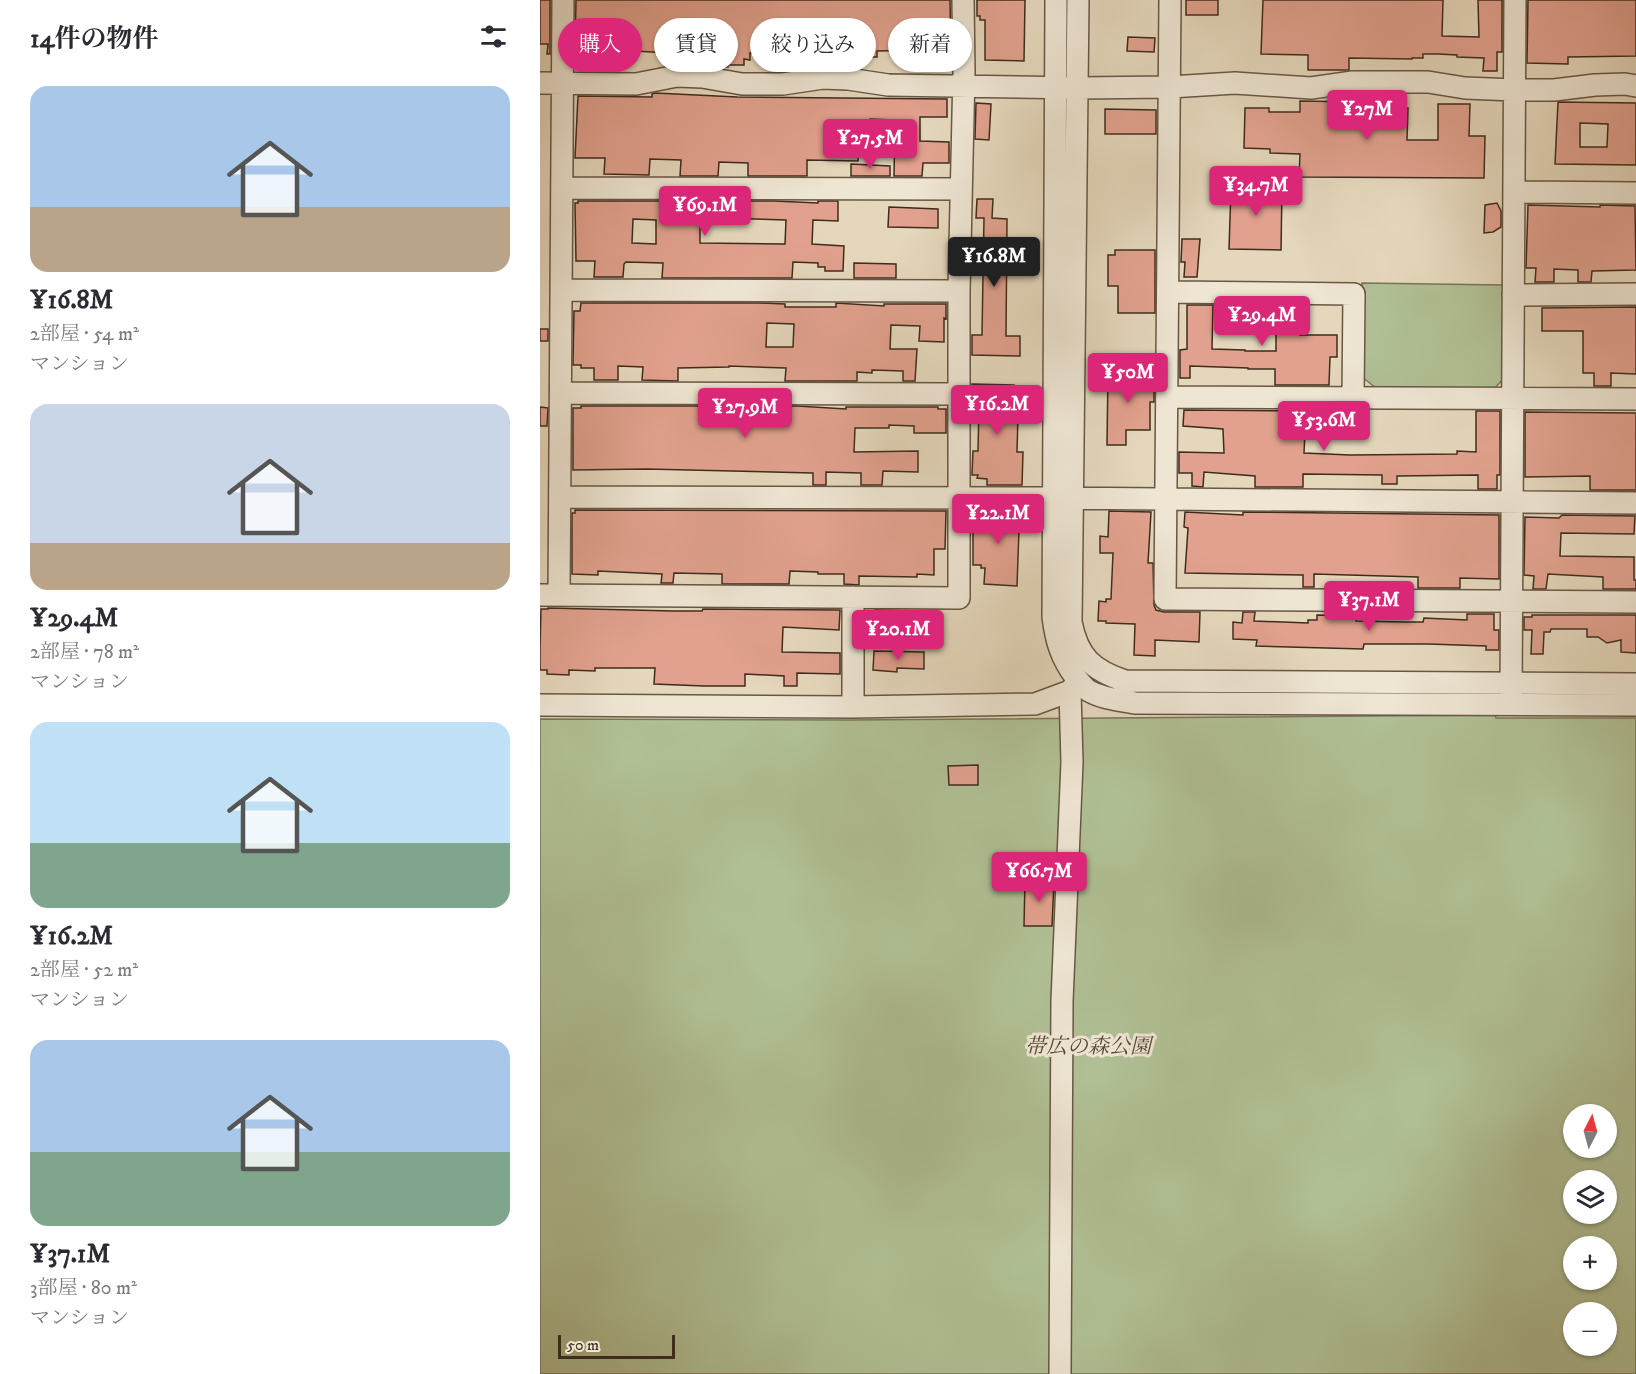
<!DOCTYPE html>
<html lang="ja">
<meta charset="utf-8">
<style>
:root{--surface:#fff;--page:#f2f2f3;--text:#2b2b33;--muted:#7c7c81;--accent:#db2777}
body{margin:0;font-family:"IM FELL DW Pica","Noto Serif JP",serif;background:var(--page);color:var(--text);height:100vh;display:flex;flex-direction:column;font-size:22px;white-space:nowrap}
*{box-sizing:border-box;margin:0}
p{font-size:20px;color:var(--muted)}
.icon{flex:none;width:33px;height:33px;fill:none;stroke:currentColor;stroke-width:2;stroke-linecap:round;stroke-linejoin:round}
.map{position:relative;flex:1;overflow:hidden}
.sheet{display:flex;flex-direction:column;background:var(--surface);width:540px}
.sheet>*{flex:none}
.banner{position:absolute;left:18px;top:18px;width:570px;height:54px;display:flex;gap:12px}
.needle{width:39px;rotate:6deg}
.controls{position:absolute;left:1023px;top:1104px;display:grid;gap:12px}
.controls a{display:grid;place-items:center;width:54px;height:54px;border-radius:50%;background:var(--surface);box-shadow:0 2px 4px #0004;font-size:30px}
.scale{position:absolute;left:18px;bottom:15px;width:117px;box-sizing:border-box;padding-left:6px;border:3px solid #3f2c1d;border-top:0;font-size:16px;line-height:21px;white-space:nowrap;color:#3f2c1d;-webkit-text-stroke:4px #eee5d3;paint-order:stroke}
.price{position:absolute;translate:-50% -51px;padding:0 14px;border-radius:6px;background:var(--accent);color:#fff;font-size:20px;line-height:39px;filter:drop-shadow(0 2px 3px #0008)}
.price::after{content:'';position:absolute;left:50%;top:36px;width:18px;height:14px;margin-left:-9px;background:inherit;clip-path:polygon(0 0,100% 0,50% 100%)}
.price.selected{background:#222;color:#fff}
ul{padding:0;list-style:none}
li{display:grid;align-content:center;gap:12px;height:318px;padding:0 30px}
li span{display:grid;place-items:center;height:186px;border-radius:18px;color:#555}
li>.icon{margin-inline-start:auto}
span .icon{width:108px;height:108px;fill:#fffc;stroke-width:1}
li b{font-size:26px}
h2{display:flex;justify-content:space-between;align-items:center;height:72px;padding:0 30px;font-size:26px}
.pill{padding:0 21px;border-radius:27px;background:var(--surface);box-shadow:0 2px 4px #0004;font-size:21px;line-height:54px}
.pill.selected{background:var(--accent);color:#fff}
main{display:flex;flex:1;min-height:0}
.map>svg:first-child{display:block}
.green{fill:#b0bf94;stroke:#787658;stroke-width:1.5;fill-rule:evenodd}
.building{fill:#e1a18e;stroke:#3f2c1d;stroke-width:1.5;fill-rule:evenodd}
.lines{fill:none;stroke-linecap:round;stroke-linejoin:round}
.minor-casing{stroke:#685745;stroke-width:24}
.minor{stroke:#eee5d3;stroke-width:21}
.labels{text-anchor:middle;stroke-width:6;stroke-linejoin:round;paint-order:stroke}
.park-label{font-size:21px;font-style:italic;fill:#564935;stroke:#eee5d3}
</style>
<main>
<section class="sheet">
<h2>14件の物件<svg class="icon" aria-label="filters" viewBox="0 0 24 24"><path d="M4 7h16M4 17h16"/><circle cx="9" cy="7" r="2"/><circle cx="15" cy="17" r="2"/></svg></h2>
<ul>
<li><span style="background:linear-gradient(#a9c7e8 65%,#b9a48a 0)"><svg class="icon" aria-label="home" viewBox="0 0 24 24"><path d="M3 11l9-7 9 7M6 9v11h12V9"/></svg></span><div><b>¥16.8M</b><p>2部屋 · 54 m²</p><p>マンション</p></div></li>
<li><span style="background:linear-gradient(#c9d6e8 75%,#b9a48a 0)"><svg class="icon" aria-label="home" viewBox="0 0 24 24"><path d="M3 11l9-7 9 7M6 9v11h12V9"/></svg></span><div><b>¥29.4M</b><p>2部屋 · 78 m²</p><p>マンション</p></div></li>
<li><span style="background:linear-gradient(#bfe0f5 65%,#7fa58c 0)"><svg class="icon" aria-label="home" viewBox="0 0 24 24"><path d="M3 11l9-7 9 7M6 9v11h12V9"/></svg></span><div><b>¥16.2M</b><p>2部屋 · 52 m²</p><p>マンション</p></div></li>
<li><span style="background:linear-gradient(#a9c7e8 60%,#7fa58c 0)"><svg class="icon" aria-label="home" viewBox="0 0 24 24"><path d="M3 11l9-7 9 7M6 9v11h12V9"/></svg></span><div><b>¥37.1M</b><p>3部屋 · 80 m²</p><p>マンション</p></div></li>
</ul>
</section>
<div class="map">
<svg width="1096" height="1374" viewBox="0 0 1096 1374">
<rect width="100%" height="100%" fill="#e5d7bc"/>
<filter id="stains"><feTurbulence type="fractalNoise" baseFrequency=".00333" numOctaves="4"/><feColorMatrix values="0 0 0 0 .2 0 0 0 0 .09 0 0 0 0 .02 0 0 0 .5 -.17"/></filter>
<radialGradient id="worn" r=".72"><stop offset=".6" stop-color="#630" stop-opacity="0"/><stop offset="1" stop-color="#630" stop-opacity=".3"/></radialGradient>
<path class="green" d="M822,283L963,285L965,377L954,389L836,388L822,377Z
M955,715L956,718H1096V1374H0V719L309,720ZM1034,1114H1066V1148H1034ZM1034,1180H1066V1214H1034ZM1034,1246H1066V1280H1034ZM1034,1312H1066V1346H1034Z"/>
<path class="building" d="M0,0H10V54H7L8,44H0Z
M36,0H410L411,64L408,67H384L385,50L337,51V57H319V67L307,66V51H281V53H277L276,66L271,67H264V59L255,58V55L218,53H210V60L204,59V65H188V67L172,66L173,54L148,53V64L129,65L128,53L79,50V52L44,51L43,54H35Z
M437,0H485L484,61L445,60V20H440V16H437Z
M646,0H678V15H646Z
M723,0H903L902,36L939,37L938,0H962V52H957V71H943L944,58L917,57V55L898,54H883V58H872V59L809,58V70H768V55L721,54Z
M988,0H1096V56L1028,57V64L987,63Z
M588,37L615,38L614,52L587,51Z
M115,93L197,97L407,99V117H380V141L409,142V163H383L382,176H354L355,120L330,119V122H313V148H319L318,161L267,160V176H208V163L179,162L178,176H140L141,160L110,159L109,175L64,174L65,158H35L38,96L112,97V94Z
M760,101L817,102V107L868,108L867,140H898V104H930L929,136H945L944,178L759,177L760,154L730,153V149L704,148L705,108H729V112H760Z
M1018,102L1096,103V165L1015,164ZM1040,123L1068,124L1067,147H1040Z
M436,103L451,104L449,140L435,139Z
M565,109L616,110V134H565Z
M311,164L350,166V176H311Z
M702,180L731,181L730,189H742L741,250L689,249L691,188H702Z
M437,199H453L452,218L467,219L466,336H480V356L432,355V335H442L444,218H436Z
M38,201H234L278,203V201H298V221L273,220L272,244L304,246L303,271H285V267H278V263L253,262L252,278H122L123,263L86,262L84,264L83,277H54L55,261H36L35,203H38ZM181,218L246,220L245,244L160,243V219H181ZM93,219L116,220V244L92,243Z
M957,203L961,211V227L953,232L944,233L945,205Z
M988,205L1060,207V205L1095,206L1096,270L1052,271L1051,282H1038V270L1014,269V282H995L996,268H986Z
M349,207L398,209V228L348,227Z
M642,239H660L657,277H644L645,262H641Z
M575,250H615V313H578V286H568V255H575Z
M314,263L356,264V278H314Z
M41,303H219L245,304V307H296V303L344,306V304H406V319L404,318V342L379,341L380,326L351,325L350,349H377L375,381H363V371L332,370V373L317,372V381H245L246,368L189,366V367L138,368V381L102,380L103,367L78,366V380H54V368H41V365H33L34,311H40ZM227,323L254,324L253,347H226Z
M647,305H673L672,349L705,350V351H736V326L710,325V306L756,307V314H760V335H797V357H790L789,385H735V369H708V368L650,366V378H640V350L647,349Z
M1096,307V374L1071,373V386H1054V373H1043V331H1002V308Z
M0,329H8V341H0Z
M568,372L614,373V402H610V430H586V445H567Z
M432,384L474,385V416H478L477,452H483L482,485H447V479L437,478L438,475H432L433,451H438L439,407L432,406Z
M41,406H257L306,409V407H398V409H406V433H374V426L349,425V428H315L314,452L378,451V472L343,471L342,485H321V473L286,472V485H273V473L106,469L33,470V408H41Z
M0,407L8,408L7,426H0Z
M644,410L766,411L764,453L810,455L917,454V451L936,452V411H960V475H957V489H938V475L857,476V484H842V475L763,474V487H715V476L664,472L663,487L652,486V473H639V452L684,453L683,429L643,426Z
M985,412L1096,413V490H1050V476L985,477Z
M35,510L406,511L405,549H394V575L377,574V577L319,576V585L304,584V574H278V572L250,571L249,584H182V574L134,573L133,583H121L122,574L58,571V575L32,574V513H35Z
M433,511H484V530H479L477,586L444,584L445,568H441V565H433Z
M569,511L611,512L608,563H613L614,605L616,610L624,612H660L659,642L615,640V656L594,655L595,624L566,623V621H558L559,601L566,602V599H571L573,553H560V536L568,537Z
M645,512L703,515V512L959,515V579L920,578V588H878V577L774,574V587H763V575L645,573L648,528L644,527Z
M1022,515L1095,516L1094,534L1021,533L1020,556L1094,557V580H1096V589H1063V577L1008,574L1006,589H993L994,576L984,575L985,517L1019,518Z
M8,608L133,611H162L163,609L300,610L299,630L243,627L242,652L300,653V674L257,673V686H244V676L205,674V686H164L114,684L115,668H55V671L29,670V675L7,674V670H0V648L1,609H8Z
M335,610L385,611L384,628L335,626Z
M703,612H715L714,621L768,623V620H777V615L816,616V621L867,622H883L884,618L927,620V614H954V630H959V650H946V646L889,644H824L823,649L716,646L717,640L693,639V622L702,623Z
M992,615H1096V653L1081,652V640L1067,643L1058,637H1047V629H1011L1010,632H1004L1003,654H991L992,630H984V617H992Z
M334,651L384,652V669L357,668V672L333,670Z
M438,765V785H409L408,766Z
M485,880L514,881L512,926H484Z"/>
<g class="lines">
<g class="minor-casing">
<path id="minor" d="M516,0L513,617C516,641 521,658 536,678C540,682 544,688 549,691C563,699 580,700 595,703L1096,705
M538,0L531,622C538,657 552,670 585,681L1096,684
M630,0L625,599L1096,602
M0,83L96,84L137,76L162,77L202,84H243L283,78L308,79L348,85L538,88L630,87L695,83L771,88L813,82H888L925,88L975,90H1014L1055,85L1085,84L1096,86
M22,188L421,189
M974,192L1096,193
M21,290L419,291
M628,292L814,294L813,397
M973,295L1096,294
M21,393L419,394
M628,397L1096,399
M21,497L512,498L1096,503
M0,595L419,598V291L424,72L423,0
M19,595L23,0
M971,696L975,0
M0,705L313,707L495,704L530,691L538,682
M313,707V597
M520,1374L522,1001L532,762L530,691"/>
</g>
<use href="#minor" class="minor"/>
</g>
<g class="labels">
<g class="park-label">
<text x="548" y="1053">帯広の森公園</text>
</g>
</g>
<rect width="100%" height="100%" filter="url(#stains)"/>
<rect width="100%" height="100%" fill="url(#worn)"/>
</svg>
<div class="controls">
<a><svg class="needle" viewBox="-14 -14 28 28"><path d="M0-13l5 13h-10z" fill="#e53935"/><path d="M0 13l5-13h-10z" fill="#7c7c81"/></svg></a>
<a><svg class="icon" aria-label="layers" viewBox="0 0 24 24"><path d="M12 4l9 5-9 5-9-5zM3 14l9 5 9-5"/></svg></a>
<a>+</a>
<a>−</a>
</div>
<div class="scale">50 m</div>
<b class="price" style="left:827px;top:141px">¥27M</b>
<b class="price" style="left:330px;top:170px">¥27.5M</b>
<b class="price" style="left:716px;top:217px">¥34.7M</b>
<b class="price" style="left:165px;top:237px">¥69.1M</b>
<b class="price selected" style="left:454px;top:288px">¥16.8M</b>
<b class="price" style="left:722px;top:347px">¥29.4M</b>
<b class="price" style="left:588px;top:404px">¥50M</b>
<b class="price" style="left:457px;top:436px">¥16.2M</b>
<b class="price" style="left:205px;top:439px">¥27.9M</b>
<b class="price" style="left:784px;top:452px">¥53.6M</b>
<b class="price" style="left:458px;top:545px">¥22.1M</b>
<b class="price" style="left:829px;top:632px">¥37.1M</b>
<b class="price" style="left:358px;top:661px">¥20.1M</b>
<b class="price" style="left:499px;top:903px">¥66.7M</b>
<div class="banner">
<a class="pill selected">購入</a>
<a class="pill">賃貸</a>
<a class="pill">絞り込み</a>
<a class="pill">新着</a>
</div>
</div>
</main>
